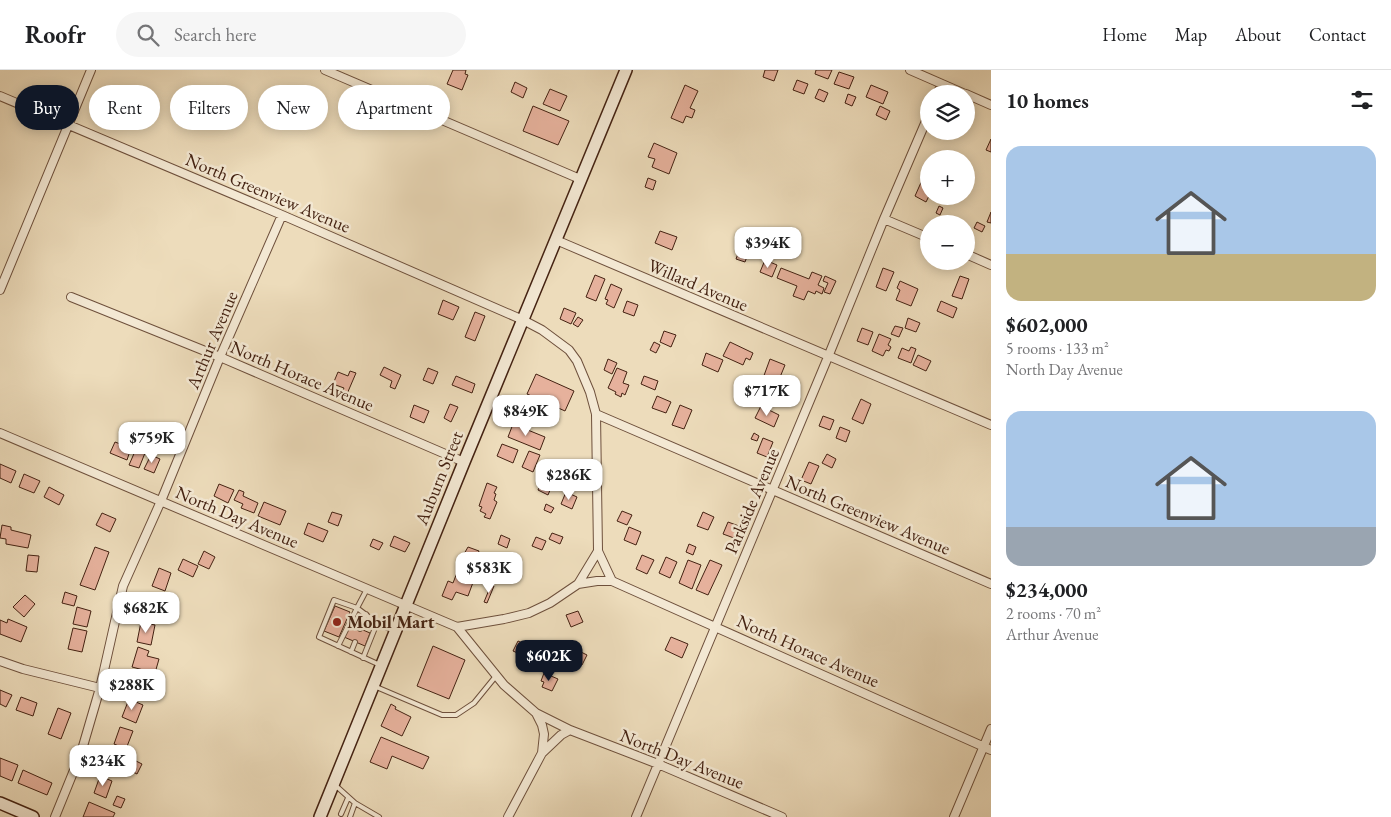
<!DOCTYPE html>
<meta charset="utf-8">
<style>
:root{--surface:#fff;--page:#f6f6f6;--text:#202124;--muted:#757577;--line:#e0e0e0;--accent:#111827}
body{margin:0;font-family:"EB Garamond",serif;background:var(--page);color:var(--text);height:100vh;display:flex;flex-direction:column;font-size:19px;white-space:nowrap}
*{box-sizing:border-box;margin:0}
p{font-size:16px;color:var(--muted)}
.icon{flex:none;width:28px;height:28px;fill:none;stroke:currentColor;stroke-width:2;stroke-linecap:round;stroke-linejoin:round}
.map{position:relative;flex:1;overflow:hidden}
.side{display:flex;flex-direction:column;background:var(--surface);width:400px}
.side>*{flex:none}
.guide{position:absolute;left:15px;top:15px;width:475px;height:45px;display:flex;gap:10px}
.fabs{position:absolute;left:920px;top:15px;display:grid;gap:10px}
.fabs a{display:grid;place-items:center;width:55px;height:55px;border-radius:50%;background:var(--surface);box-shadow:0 2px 12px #0003;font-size:25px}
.price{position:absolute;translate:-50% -42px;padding:0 11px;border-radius:10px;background:#fff;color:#222;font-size:16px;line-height:32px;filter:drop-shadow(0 1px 2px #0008)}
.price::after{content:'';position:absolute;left:50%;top:30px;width:15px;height:11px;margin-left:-8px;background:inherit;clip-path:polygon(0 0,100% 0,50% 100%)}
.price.current{background:var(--accent);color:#fff}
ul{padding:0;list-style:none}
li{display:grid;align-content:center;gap:10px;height:265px;padding:0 15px}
li span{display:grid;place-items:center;height:155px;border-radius:15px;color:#555}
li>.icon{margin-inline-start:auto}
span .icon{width:90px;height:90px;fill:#fffc;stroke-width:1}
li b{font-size:21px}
h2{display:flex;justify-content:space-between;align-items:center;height:60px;padding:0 15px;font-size:21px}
.tag{padding:0 18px;border-radius:22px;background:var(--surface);box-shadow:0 2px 12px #0003;font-size:18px;line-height:45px}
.tag.current{background:var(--accent);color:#fff}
header{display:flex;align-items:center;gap:30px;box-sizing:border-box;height:70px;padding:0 25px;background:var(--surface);border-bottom:1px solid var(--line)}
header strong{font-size:24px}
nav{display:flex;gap:28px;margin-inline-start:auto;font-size:18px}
.search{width:350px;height:45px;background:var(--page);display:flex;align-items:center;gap:12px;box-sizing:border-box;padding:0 18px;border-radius:28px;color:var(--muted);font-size:19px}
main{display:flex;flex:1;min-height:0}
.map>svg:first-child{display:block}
.building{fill:#e6b19c;stroke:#442212}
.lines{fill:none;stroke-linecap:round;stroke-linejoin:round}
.lane-casing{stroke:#6e503c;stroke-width:6}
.street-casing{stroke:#6e503c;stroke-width:10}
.secondary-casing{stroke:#442212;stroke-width:14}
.lane{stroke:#f3e8d3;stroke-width:4}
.street{stroke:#f3e8d3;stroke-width:8}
.secondary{stroke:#f3e8d3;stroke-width:11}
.poi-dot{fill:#8f2418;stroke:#f3e8d3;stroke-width:2}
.labels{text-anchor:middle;stroke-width:5;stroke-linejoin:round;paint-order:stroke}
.street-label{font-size:18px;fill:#442212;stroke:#f3e8d3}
.poi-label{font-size:18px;font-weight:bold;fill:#442212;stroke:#f3e8d3;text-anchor:start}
</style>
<header>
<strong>Roofr</strong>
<div class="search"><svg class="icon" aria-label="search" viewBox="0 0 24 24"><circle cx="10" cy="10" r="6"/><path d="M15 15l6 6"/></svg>Search here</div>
<nav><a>Home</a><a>Map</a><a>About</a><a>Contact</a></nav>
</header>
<main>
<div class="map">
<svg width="991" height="747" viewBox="0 0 991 747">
<rect width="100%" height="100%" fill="#eddcbb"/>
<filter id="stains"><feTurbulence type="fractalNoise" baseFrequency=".004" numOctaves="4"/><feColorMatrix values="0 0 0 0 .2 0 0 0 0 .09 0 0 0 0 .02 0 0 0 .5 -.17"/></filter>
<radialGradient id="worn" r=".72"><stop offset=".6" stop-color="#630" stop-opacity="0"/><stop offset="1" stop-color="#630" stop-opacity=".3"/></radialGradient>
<path class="building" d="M453,0H466L465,4L468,5L462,20L447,14Z
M765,0H778L774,11L763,7Z
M816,0H832L828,9L815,4Z
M839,2L854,7L849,19L834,14Z
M797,10L808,14L804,24L793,20Z
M515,12L527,18L523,28L511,22Z
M685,15L698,21L690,38L695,40L692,48L686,46L683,53L671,48Z
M871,15L888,22L883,34L866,27Z
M550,19L567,26L560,41L543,34Z
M819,19L828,23L824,32L815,28Z
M848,24L856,27L852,36L845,33Z
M533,36L569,51L558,75L523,61Z
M880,36L890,41L886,50L876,45Z
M991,69V82L986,80Z
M654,73L677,83L669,104L652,97L655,89L648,87Z
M648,108L656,111L653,120L645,117Z
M923,108L929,111V126L926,132L915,126Z
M939,136L943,138L940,145L936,143Z
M991,142V153L987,152Z
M977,152L985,156L982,162L974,158Z
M660,161L677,167L672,180L655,173Z
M742,173L751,176L745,192L736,189Z
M765,190L777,195L772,207L760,202Z
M781,198L809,209L812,202L822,206L818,215L824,218L822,224L816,221L815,224L808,221L804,230L793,226L797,216L777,208Z
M883,198L894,202L886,221L876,217Z
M595,205L605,209L596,231L586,227Z
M825,206L836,211L830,224L824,222L828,213L823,211Z
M960,206L969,209L962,229L952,226Z
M900,211L918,219L911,236L896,230L900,220L897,218Z
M611,214L622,219L614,238L606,234L608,230L605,229Z
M443,230L459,237L453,250L438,244Z
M627,231L638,235L634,246L623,242Z
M941,231L957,238L953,248L937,241Z
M564,238L576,243L571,254L560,249Z
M475,242L485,246L475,271L465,267Z
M578,247L583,250L578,257L573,254Z
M908,248L920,253L916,262L905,258Z
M895,256L903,258L899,267L891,264Z
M862,258L873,262L868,275L857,271Z
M664,261L676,265L671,277L660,272Z
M879,264L891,269L888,275L891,277L889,281L886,280L883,286L872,281Z
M654,272L660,275L656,283L650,280Z
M730,272L753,283L750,290L746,288L743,295L723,286Z
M911,277L916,279L911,293L898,288L902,278L909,281Z
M706,283L723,290L718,302L702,295Z
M918,285L931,291L926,301L913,295Z
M608,289L617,293L612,304L604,300Z
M770,289L785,295L776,317L762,311Z
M384,297L401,305L395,319L390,317L392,311L380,305Z
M428,298L438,302L433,314L423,310Z
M617,298L627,302L623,313L629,315L625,325L622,323L621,327L615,324L616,322L608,318Z
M350,301L356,303L347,324L342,322L344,318L333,314L338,302L348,306Z
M536,304L574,321L565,341L527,324Z
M456,306L475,314L472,323L452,315Z
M644,306L658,311L655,320L641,314Z
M657,326L671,332L666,343L652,338Z
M861,329L871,334L863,354L852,349Z
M522,331L547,341L543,352L535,349L534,352L517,345Z
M450,334L458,337L451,352L444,348Z
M414,335L429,341L424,353L410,347Z
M680,335L692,340L684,359L672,355Z
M761,336L779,345L774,357L755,348Z
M823,346L834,350L830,360L819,356Z
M513,354L545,367L540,380L508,367Z
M840,357L850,361L846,372L836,368Z
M754,363L759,366L757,371L751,369Z
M763,368L773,372L767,387L757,383Z
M115,372L131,378L127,390L110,383Z
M502,374L518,380L513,393L497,386Z
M136,379L145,383L139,398L129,395Z
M529,381L540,385L533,402L522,397Z
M827,384L836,389L832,398L822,393Z
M151,385L160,389L154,403L144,399Z
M809,392L819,396L811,414L801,410Z
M0,394L16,401L11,413L0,408Z
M24,404L40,411L34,423L19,417Z
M543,409L553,413L548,425L538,420Z
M487,413L497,417L494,423L496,424L494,430L497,432L490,449L484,447L486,444L480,441L482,437L479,436Z
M219,414L234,420L228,433L214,426Z
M49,417L64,425L59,435L44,427Z
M239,420L244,422L243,426L258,433L254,443L241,438L243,434L234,430Z
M566,422L577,427L572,439L561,434Z
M264,432L286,441L280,455L258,446Z
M546,434L554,438L551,443L544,440Z
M622,441L632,445L627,455L617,451Z
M332,442L342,445L338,456L328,452Z
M703,442L714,447L708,460L697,456Z
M102,443L116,449L110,462L96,455Z
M728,452L739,456L734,468L723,464Z
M308,453L328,461L323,472L304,464Z
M2,455L11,457V460L31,465L28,478L6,474V469L0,468Z
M629,457L641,462L636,475L624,470Z
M552,463L563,467L560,474L549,469Z
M501,465L510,469L507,478L498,474Z
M394,466L410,473L405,482L390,476Z
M536,467L546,471L542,480L532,476Z
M373,469L383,473L379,480L370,476Z
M689,474L696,477L693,485L686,482Z
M95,477L109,482L95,520L80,515Z
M468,477L479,481L473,497L464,493L467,485L464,484Z
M204,481L215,487L209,499L198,494Z
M28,485L39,486L37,502L26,501Z
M642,485L654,490L647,504L636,499Z
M666,487L677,492L670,508L659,503Z
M183,489L198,496L193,507L178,500Z
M688,490L701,495L692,519L679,513Z
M710,490L722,495L708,525L696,520Z
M479,495L489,500L485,508L476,504Z
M159,498L171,503L165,521L152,516Z
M458,500L475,507L468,526L456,522L452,530L442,526L448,511L453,513Z
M491,515L494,516L487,533L484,532Z
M65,522L77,526L74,536L62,533Z
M151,523L163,528L155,550L142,545Z
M25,525L35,534L24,547L13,537Z
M335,536L350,542L339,567L324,561Z
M77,537L91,541L87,557L73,554Z
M578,541L583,552L571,557L566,545Z
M8,549L27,557L21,572L0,564V550L7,553Z
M141,552L155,555L151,575L137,572Z
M349,554L370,563L365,576L344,567Z
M73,558L87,561L82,582L68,579Z
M671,567L688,574L682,588L665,580Z
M518,571L527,575L522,585L513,581Z
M433,576L465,590L449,629L417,616Z
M138,577L149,581L147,586L159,589L155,603L132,597Z
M573,578L587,585L582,595L568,589Z
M544,603L558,609L552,621L542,617L544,612L541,611Z
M0,620L12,625L6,637L0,634Z
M21,627L37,633L33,646L16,640Z
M129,629L143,635L136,653L122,647Z
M391,634L396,637L395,639L411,647L402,666L381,656Z
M58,638L71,643L61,669L48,664Z
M120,657L133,661L126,679L114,674Z
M381,667L429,687L423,699L392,686L387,699L370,692Z
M110,682L123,687L116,704L103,698Z
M0,688L18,695L12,711L0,706Z
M132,689L142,694L137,704L127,699Z
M23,700L52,713L47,725L18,713Z
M100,706L112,711L106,728L94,723Z
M117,726L125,729L121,738L113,735Z
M89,732L115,743L113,747H83Z"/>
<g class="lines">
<g class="lane-casing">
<path id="lane" d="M367,519L357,538L334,530L319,567L380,595
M360,559L366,544
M338,576L357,538L377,553L394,561
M351,582L355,572
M363,588L377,553
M374,616L442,645H456L474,633L496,606
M335,715L355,733L379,747
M341,744L348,728
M350,747L355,733"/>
</g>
<g class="street-casing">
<path id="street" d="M325,0L580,109
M910,0L965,24
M937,24L942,14
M966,24L991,35
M0,26L282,145L523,250L542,260L569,280L577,291L590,322L596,344L598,481L612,511H597L578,514L550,533L529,543L504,549L457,557L0,363
M884,149L929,168
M556,170L991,355
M966,184L991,195
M0,220L91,0
M71,227L220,287L464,392
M596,344L991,514
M612,511L991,680
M578,514L598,481
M457,557L504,615L536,643L542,655L544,664L542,683L561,665L570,660L658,694L782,747
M0,591L23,599L100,618
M536,643L570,660
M55,747L81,683L100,618L123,516L161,431L220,287L282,145
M508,747L542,683
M636,747L828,287L884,149L929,44
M954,747L991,659"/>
</g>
<g class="secondary-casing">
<path id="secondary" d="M0,733L33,747
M320,747L464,392L626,0"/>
</g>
<use href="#lane" class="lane"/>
<use href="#street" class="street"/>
<use href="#secondary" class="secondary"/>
</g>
<circle class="poi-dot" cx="337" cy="552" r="5"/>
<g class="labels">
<g class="street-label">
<text transform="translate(268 123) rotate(23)" y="6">North Greenview Avenue</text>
<text transform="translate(698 215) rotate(23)" y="6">Willard Avenue</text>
<text transform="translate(212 270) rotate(-67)" y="6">Arthur Avenue</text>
<text transform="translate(302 306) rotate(23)" y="6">North Horace Avenue</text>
<text transform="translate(439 408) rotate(-68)" y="6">Auburn Street</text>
<text transform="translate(752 431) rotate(-67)" y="6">Parkside Avenue</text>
<text transform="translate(868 445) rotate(23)" y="6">North Greenview Avenue</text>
<text transform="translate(237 447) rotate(23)" y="6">North Day Avenue</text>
<text transform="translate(808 581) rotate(24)" y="6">North Horace Avenue</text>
<text transform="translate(682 689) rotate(22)" y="6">North Day Avenue</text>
</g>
<g class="poi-label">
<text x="347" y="558">Mobil Mart</text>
</g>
</g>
<rect width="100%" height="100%" filter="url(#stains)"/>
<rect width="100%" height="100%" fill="url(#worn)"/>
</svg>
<div class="fabs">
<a><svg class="icon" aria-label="layers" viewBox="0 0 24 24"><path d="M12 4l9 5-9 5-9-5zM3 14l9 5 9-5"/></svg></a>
<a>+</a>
<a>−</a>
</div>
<b class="price" style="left:768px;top:199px">$394K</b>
<b class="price" style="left:767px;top:347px">$717K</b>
<b class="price" style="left:526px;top:367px">$849K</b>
<b class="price" style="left:152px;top:394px">$759K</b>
<b class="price" style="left:569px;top:431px">$286K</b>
<b class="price" style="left:489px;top:524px">$583K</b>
<b class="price" style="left:146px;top:564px">$682K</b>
<b class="price current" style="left:549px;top:612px">$602K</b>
<b class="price" style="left:132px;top:641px">$288K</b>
<b class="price" style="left:103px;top:717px">$234K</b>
<div class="guide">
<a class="tag current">Buy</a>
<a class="tag">Rent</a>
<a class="tag">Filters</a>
<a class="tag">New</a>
<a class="tag">Apartment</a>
</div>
</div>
<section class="side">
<h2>10 homes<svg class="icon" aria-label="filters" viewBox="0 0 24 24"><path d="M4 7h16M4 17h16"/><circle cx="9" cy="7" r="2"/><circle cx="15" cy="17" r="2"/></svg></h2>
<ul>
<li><span style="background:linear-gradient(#a9c7e8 70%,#c2b280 0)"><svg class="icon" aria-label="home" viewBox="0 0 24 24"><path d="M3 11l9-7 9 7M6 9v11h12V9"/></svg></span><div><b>$602,000</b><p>5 rooms · 133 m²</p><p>North Day Avenue</p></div></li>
<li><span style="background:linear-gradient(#a9c7e8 75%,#9aa5b1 0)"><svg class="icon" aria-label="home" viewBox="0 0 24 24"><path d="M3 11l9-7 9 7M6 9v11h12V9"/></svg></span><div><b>$234,000</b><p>2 rooms · 70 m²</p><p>Arthur Avenue</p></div></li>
</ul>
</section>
</main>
